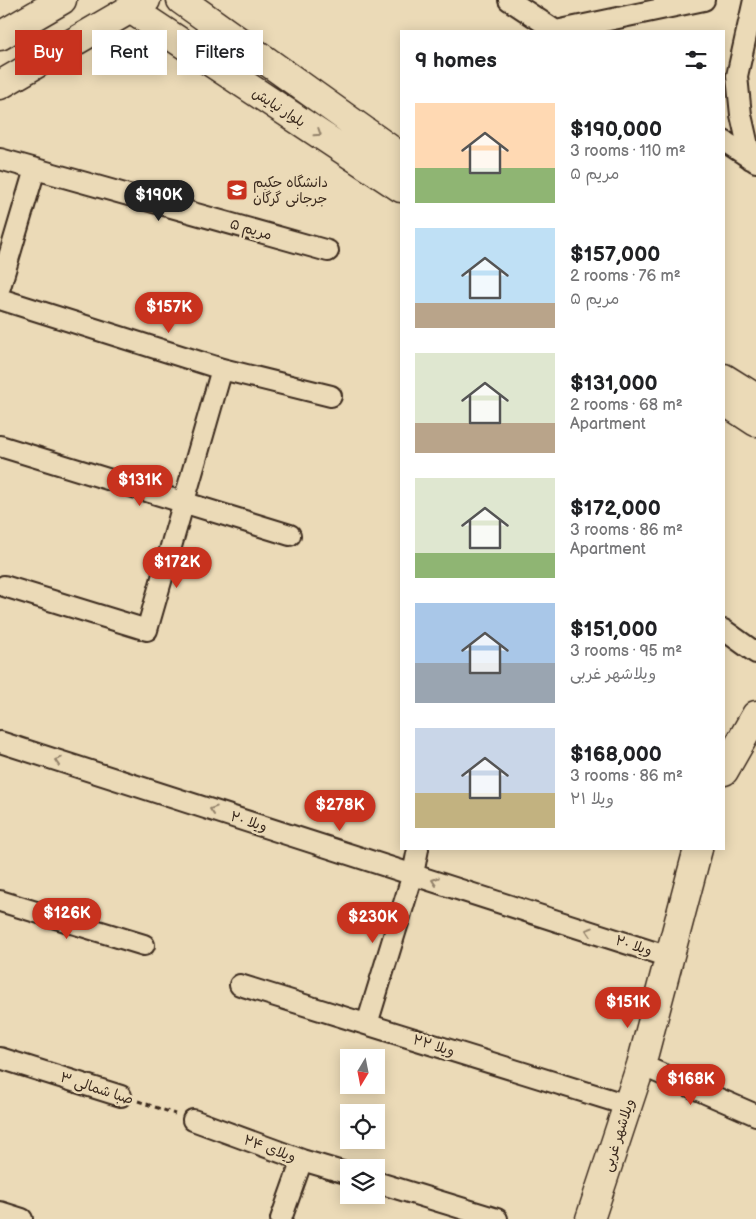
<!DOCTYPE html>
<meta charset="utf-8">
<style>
:root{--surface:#fff;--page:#f6f6f6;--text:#202124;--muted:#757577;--accent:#c8321e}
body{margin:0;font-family:"Balsamiq Sans","Playpen Sans Arabic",sans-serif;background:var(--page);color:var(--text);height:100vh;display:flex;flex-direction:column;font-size:19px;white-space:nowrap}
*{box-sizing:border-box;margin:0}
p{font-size:16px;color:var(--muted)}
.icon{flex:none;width:28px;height:28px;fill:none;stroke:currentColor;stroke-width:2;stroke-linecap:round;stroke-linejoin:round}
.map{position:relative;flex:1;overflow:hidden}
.sheet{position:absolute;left:400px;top:30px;width:325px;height:820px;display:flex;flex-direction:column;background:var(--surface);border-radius:0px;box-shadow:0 2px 12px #0003}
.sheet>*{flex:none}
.guide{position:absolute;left:15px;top:30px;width:310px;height:45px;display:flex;gap:10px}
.needle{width:32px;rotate:190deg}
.buttons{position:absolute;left:340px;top:1049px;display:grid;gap:10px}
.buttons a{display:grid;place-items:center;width:45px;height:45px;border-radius:0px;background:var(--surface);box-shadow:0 2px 12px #0003;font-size:25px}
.price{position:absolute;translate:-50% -42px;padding:0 11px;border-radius:18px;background:var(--accent);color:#fff;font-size:16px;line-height:32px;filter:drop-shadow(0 1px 2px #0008)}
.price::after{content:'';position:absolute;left:50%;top:30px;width:15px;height:11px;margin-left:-8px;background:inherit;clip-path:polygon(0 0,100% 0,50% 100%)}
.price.on{background:#222;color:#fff}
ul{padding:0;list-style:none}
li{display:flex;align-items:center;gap:15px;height:125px;padding:0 15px}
li span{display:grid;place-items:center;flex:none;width:140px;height:100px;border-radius:0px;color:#555}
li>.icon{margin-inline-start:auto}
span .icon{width:60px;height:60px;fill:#fffc;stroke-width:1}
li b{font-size:21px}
h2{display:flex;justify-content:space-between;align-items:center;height:60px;padding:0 15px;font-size:21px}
.chip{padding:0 18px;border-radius:0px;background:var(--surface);box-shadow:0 2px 12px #0003;font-size:18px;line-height:45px}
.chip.on{background:var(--accent);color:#fff}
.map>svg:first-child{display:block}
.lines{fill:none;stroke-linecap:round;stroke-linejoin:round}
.street-casing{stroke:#3b2a1e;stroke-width:24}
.secondary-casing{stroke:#3b2a1e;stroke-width:31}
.path{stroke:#3b2a1e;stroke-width:3;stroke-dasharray:5 4;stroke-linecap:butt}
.street{stroke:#ebdab7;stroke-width:20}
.secondary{stroke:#ebdab7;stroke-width:28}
.oneway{stroke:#93826a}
.labels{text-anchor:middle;stroke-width:5;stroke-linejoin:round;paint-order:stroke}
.street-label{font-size:14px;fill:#3b2a1e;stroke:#ebdab7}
.poi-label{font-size:14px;fill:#3b2a1e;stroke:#ebdab7;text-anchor:start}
</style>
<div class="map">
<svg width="756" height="1219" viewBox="0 0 756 1219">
<rect width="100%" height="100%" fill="#ebdab7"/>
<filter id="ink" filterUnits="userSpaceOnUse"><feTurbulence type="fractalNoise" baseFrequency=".02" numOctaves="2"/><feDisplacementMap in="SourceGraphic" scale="10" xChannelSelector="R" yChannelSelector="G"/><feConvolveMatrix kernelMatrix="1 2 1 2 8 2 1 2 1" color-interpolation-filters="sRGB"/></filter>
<g filter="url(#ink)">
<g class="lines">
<g class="street-casing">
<path id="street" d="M509,0L556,31
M556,31L704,0
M724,141L756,162
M0,159L328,251
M751,159L741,115L737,76L754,0
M0,287L35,169
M0,299L222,369L331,396
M0,446L290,535
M4,586L147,630L222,369
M724,630L756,653
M0,742L669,957
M0,901L144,945
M240,985L627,1105
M367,1024L413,874L418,849
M0,1058L121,1096
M641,1065L756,1115
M193,1120L302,1160L349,1174
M376,1182L497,1219
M0,1212L22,1219
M281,1219L302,1160"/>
</g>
<g class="secondary-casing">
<path id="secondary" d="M181,0L401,157
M132,10L401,188
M0,36L62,0
M0,85L146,0
M724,378L756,398
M724,401L756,422
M724,771L756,715
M590,1219L641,1065L698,849"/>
</g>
<path class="path" d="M138,1101L175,1114"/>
<use href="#street" class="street"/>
<use href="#secondary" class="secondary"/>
</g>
<defs><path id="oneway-chevron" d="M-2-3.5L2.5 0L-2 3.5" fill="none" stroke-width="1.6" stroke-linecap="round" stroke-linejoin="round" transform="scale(1.25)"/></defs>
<g class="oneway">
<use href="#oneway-chevron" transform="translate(318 133) rotate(33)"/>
<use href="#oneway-chevron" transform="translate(58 761) rotate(-162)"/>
<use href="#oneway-chevron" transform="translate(213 810) rotate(-162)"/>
<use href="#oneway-chevron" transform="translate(435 881) rotate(-162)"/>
<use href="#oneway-chevron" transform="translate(589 931) rotate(-162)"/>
</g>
</g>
<defs>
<g id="university-square" transform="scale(1.125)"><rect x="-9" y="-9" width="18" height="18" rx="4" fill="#c8321e" stroke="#ebdab7"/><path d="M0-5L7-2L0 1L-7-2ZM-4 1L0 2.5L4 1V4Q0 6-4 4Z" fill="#fff"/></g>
</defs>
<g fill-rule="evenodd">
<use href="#university-square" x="237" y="190"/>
</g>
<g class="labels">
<g class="street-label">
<text transform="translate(279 107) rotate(33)" y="5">بلوار نیایش</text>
<text transform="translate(251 229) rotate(16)" y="5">۵ مریم</text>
<text transform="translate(249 821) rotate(18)" y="5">ویلا ۲۰</text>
<text transform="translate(634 945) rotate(18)" y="5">ویلا ۲۰</text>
<text transform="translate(434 1045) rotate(17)" y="5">ویلا ۲۲</text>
<text transform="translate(97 1088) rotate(18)" y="5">صبا شمالی ۳</text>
<text transform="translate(618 1135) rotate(-72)" y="5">ویلاشهر غربی</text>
<text transform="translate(270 1148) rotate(20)" y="5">ویلای ۲۴</text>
</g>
<g class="poi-label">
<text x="253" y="187">دانشگاه حکیم<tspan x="253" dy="16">جرجانی گرگان</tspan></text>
</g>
</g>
</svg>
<div class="buttons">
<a><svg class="needle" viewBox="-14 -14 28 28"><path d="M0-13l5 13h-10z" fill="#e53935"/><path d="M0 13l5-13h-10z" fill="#757577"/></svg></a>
<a><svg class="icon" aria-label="locate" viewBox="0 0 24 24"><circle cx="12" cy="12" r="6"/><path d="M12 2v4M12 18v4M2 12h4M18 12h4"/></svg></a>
<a><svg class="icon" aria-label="layers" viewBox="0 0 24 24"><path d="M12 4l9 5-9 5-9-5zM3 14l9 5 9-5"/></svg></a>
</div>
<b class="price on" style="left:159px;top:222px">$190K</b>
<b class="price" style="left:169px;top:334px">$157K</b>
<b class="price" style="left:140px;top:507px">$131K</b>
<b class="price" style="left:177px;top:589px">$172K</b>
<b class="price" style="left:340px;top:832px">$278K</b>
<b class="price" style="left:67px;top:940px">$126K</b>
<b class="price" style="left:373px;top:944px">$230K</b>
<b class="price" style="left:628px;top:1029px">$151K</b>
<b class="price" style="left:691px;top:1106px">$168K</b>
<div class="guide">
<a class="chip on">Buy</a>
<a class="chip">Rent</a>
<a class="chip">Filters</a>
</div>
<section class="sheet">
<h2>9 homes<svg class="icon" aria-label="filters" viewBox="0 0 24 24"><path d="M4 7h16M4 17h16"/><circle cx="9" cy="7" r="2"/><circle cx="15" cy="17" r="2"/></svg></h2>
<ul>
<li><span style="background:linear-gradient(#ffd9b3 65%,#8fb573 0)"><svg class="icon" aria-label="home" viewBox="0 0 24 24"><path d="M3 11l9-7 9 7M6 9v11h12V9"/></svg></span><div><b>$190,000</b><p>3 rooms · 110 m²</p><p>۵ مریم</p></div></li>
<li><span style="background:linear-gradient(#bfe0f5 75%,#b9a48a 0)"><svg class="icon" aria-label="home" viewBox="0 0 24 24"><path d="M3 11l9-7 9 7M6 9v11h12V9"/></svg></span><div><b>$157,000</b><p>2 rooms · 76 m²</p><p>۵ مریم</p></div></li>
<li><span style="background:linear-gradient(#dfe7d0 70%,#b9a48a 0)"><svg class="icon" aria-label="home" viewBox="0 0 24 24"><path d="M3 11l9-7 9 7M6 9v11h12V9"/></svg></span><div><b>$131,000</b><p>2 rooms · 68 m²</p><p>Apartment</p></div></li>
<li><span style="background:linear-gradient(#dfe7d0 75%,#8fb573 0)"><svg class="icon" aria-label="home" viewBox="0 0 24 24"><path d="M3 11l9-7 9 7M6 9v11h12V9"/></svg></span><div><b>$172,000</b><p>3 rooms · 86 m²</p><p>Apartment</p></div></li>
<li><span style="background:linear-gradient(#a9c7e8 60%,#9aa5b1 0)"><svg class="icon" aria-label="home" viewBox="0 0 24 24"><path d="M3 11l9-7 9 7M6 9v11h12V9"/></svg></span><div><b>$151,000</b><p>3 rooms · 95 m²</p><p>ویلاشهر غربی</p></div></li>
<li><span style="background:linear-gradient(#c9d6e8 65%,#c2b280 0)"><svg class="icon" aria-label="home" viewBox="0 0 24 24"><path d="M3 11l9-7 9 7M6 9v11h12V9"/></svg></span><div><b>$168,000</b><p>3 rooms · 86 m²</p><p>ویلا ۲۱</p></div></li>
</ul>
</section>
</div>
